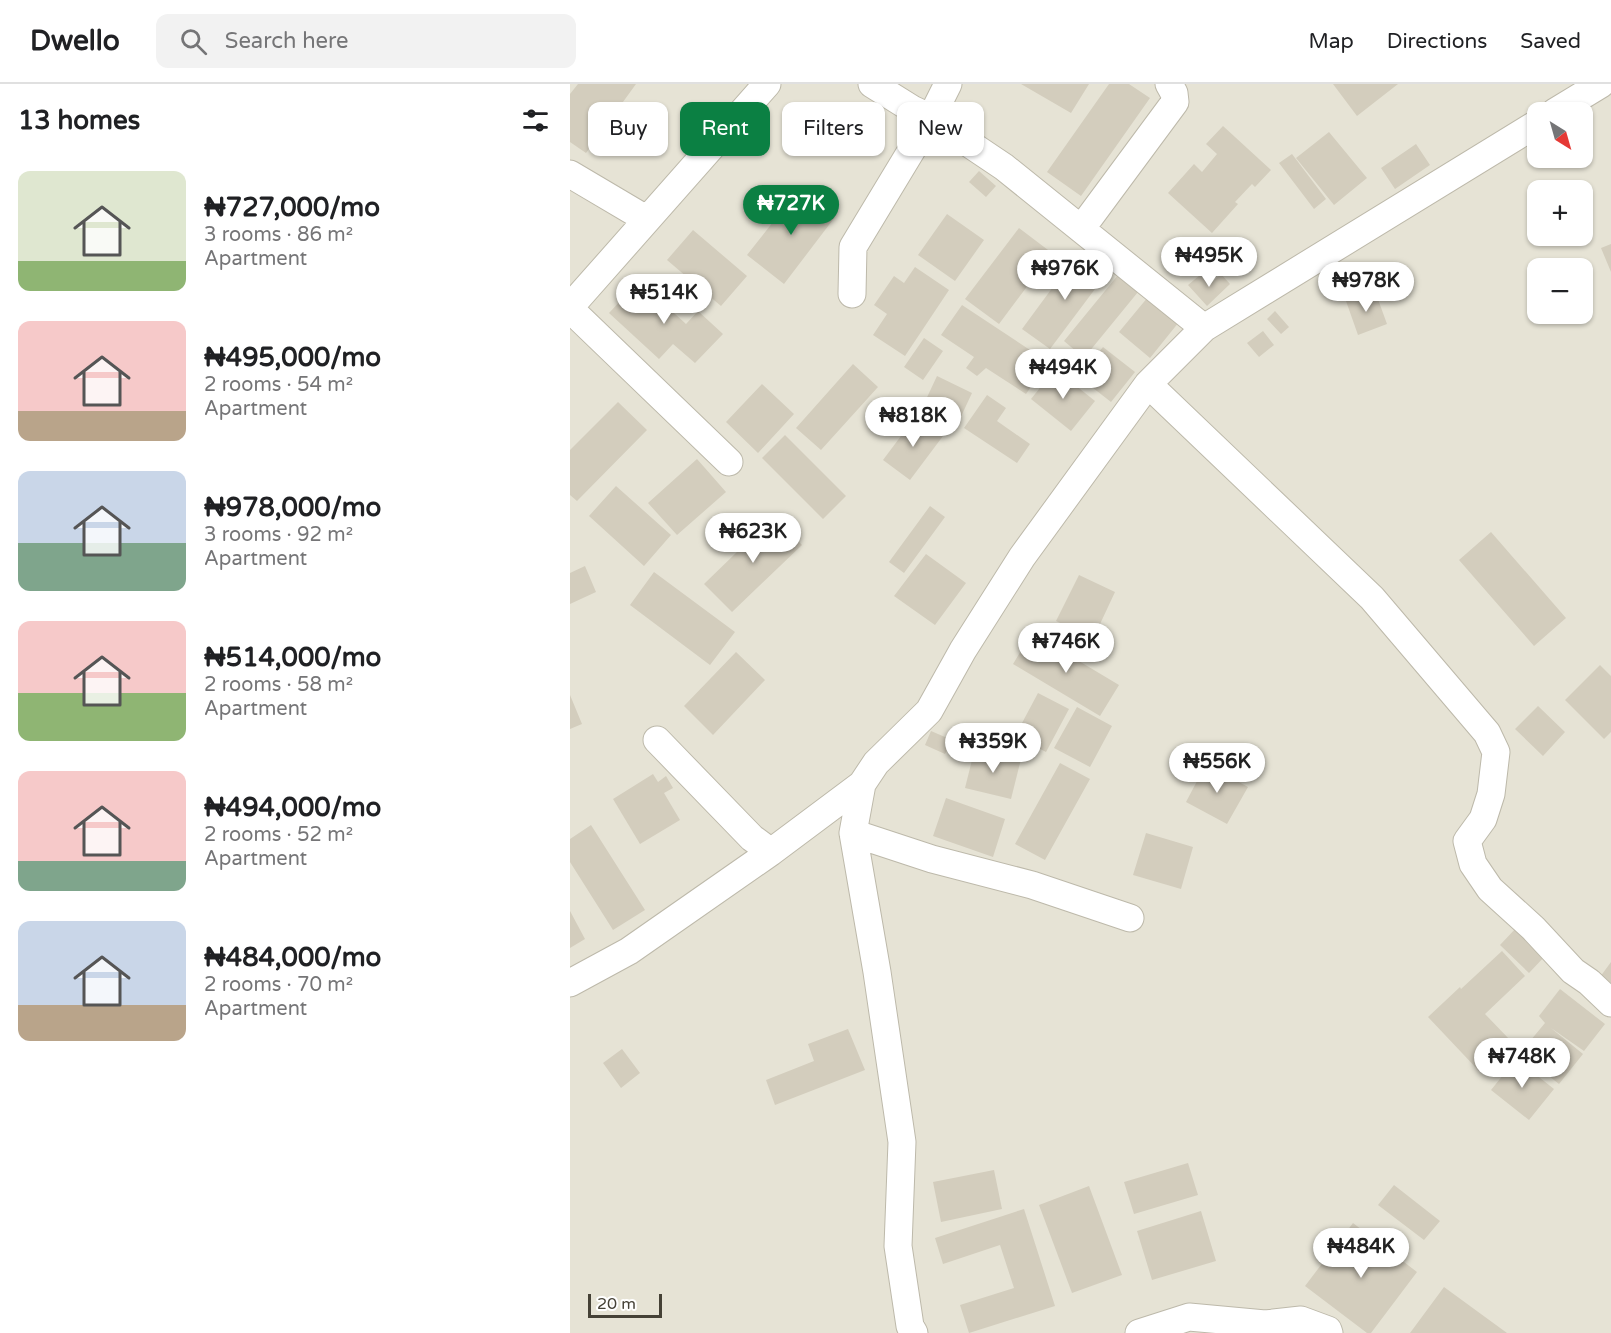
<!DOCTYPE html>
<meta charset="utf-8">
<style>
:root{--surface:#fff;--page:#f2f2f2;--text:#202124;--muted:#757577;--line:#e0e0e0;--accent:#0b8043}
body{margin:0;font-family:"Varela Round",sans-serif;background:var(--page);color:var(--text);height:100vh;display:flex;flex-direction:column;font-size:22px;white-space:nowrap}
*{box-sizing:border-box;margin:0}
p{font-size:20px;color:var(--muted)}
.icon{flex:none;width:33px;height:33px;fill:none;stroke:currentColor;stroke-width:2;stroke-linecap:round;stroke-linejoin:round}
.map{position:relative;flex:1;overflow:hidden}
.panel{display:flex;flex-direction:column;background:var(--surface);width:570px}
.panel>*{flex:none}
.hud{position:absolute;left:18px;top:18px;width:570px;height:54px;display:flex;gap:12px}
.needle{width:39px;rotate:143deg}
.buttons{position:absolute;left:957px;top:18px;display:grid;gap:12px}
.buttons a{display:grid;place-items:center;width:66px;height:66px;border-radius:12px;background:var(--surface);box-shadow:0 2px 4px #0004;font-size:30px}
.scale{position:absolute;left:18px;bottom:15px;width:74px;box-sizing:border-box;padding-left:6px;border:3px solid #454136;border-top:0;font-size:16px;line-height:21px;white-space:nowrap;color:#454136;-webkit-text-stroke:4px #fff;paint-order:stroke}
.price{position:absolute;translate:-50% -51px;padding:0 14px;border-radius:21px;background:#fff;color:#222;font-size:20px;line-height:39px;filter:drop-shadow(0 2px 3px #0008)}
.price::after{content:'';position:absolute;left:50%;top:36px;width:18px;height:14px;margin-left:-9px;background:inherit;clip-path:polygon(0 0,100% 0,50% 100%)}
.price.on{background:var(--accent);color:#fff}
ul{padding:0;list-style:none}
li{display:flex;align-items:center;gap:18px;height:150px;padding:0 18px}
li span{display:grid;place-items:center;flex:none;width:168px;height:120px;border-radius:12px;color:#555}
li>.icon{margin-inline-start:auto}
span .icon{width:72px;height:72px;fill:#fffc;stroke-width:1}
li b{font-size:26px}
h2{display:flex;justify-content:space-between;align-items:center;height:72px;padding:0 18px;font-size:26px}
.tag{padding:0 21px;border-radius:12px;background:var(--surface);box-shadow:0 2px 4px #0004;font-size:21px;line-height:54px}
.tag.on{background:var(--accent);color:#fff}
header{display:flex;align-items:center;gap:36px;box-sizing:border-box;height:84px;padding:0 30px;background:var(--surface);border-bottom:2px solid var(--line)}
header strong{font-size:28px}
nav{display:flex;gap:33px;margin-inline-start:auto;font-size:21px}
.search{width:420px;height:54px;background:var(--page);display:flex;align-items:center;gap:15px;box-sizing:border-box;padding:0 21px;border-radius:12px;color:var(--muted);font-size:22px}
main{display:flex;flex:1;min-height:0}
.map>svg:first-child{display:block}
.residential{fill:#e6e3d5;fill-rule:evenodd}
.building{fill:#d3cdbd}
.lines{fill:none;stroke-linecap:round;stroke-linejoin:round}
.street-casing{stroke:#bdb9aa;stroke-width:29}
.street{stroke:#fff;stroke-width:27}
</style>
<header>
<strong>Dwello</strong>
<div class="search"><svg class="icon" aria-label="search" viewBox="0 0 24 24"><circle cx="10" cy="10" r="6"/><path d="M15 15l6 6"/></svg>Search here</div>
<nav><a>Map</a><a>Directions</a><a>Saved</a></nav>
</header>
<main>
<section class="panel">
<h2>13 homes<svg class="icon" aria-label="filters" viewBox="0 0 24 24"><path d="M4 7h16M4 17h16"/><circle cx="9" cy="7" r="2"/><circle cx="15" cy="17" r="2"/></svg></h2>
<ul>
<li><span style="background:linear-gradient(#dfe7d0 75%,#8fb573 0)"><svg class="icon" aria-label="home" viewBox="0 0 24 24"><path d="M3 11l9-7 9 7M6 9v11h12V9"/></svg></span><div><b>₦727,000/mo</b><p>3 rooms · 86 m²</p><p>Apartment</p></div></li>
<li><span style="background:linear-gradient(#f6c9c9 75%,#b9a48a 0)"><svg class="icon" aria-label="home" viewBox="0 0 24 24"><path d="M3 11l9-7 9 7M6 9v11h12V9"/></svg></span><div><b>₦495,000/mo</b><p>2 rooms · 54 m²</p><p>Apartment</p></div></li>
<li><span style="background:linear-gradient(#c9d6e8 60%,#7fa58c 0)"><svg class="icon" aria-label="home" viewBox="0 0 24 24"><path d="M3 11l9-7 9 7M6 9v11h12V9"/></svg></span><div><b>₦978,000/mo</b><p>3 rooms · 92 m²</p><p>Apartment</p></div></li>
<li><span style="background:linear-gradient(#f6c9c9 60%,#8fb573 0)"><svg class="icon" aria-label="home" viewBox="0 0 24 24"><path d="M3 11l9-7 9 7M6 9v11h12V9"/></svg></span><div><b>₦514,000/mo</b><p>2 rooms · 58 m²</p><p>Apartment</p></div></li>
<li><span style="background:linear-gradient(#f6c9c9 75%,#7fa58c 0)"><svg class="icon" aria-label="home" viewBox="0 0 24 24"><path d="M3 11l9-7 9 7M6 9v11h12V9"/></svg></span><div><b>₦494,000/mo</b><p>2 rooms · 52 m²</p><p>Apartment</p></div></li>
<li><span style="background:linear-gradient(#c9d6e8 70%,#b9a48a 0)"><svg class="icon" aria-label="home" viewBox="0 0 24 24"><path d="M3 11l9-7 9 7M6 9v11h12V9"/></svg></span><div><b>₦484,000/mo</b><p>2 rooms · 70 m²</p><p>Apartment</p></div></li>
</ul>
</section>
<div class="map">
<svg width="1041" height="1249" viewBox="0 0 1041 1249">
<rect width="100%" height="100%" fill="#f2f0e7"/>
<path class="residential" d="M0,0H1041V1249H0ZM968,28H1012V74H968ZM968,106H1012V152H968ZM968,184H1012V230H968Z"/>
<path class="building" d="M8,0H66L16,69L0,58V10Z
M451,0H519L501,29Z
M539,0H559L580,14L511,112L477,88Z
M763,0H828L787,32Z
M653,42L701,86L685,103L682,100L665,118L668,120L642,149L598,109L624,80L632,88L647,70L636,60Z
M759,48L797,94L764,121L726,74Z
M846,60L860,81L825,105L811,84Z
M722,70L756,115L744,125L709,79Z
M409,87L426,102L416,113L399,98Z
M229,105L265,133L214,200L177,171Z
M377,130L414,156L385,197L348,171Z
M449,144L482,169L429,240L395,215Z
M123,146L177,192L151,222L97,176Z
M1041,160V188L1031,164Z
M521,169L534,179L527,188L534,193L480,265L452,245L505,173L514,179Z
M345,183L379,206L335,272L303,251L317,230L304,221L324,192L334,199Z
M651,190L660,200L637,222L618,201L630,191L639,201Z
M548,191L568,208L514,274L494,257Z
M69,197L116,240L128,227L153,250L125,279L103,260L89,275L39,229Z
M805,207L817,240L788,251L776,217Z
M578,213L609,238L580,274L549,248Z
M392,221L478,278L456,310L416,284L407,292L396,284L404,273L371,251Z
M705,227L719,243L711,250L697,235Z
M693,247L704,261L689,273L677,259Z
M354,254L373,267L353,296L334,283Z
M533,263L565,288L541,318L509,293Z
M283,280L308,303L251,366L226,344Z
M485,285L525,317L501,347L461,315Z
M367,292L402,309L387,341L352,324Z
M192,300L224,330L188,369L156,338Z
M417,311L436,324L427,337L460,360L447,379L394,344Z
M48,318L77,346L7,417L0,411V366Z
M346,332L373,352L340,396L313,376Z
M215,351L276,412L253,435L192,374Z
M127,375L156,408L107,451L78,419Z
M46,402L101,451L74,482L19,432Z
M360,422L375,433L334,489L319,478Z
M204,432L232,461L162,528L134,500Z
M921,448L996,534L964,562L889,476Z
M356,470L396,499L365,541L324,512Z
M15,482L26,508L0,520V489Z
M84,488L165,548L140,581L60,521Z
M509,491L545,508L523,555L486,537Z
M462,549L549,601L530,632L443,580Z
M166,568L195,596L143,651L114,622Z
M1030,581L1041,592V648L1034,655L995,616Z
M468,609L499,625L476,668L445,652Z
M0,611L12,640L0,645Z
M968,622L995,648L973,672L945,645Z
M507,623L542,642L520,683L484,664Z
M361,647L382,656L375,670L355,661Z
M405,664L451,675L441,715L395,704Z
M490,679L520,695L475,776L445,760Z
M636,680L678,703L657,740L616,718Z
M83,690L88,698L96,692L103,704L94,709L110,736L70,760L43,715Z
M376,714L435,735L423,773L363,752Z
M21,741L75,826L43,846L0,778V755Z
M576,749L623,763L611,805L563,791Z
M0,827L15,855L0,864Z
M947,843L976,871L959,889L930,861Z
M932,867L955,892L915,930L941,957L909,987L858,933L890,903L891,905Z
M1041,878V901L1030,893Z
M990,905L1035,940L1014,967L981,944L1013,970L989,1000L950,969L975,939L969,932Z
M278,945L295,986L205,1021L196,996L244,977L238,960Z
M52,965L70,989L51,1004L33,979Z
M946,975L984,1005L959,1036L921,1006Z
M618,1079L628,1111L564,1130L554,1098Z
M424,1086L432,1125L371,1138L363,1098Z
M824,1101L870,1137L854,1156L808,1121Z
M519,1102L552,1191L502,1209L469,1121Z
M454,1125L485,1222L399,1249L390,1221L444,1204L430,1161L373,1180L365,1154Z
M631,1127L646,1177L582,1196L567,1147Z
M783,1139L847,1188L801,1249H797L735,1202Z
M874,1203L937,1249H840Z"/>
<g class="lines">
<g class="street-casing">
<path id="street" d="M302,0L342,25L361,34L434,83L634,244
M985,28L1031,0
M0,90L76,135
M511,145L605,18L604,9L599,0
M282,210L283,163L361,34L378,0
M0,223L197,0
M0,225L159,378
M578,300L802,514L917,649L926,668L921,710L913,735L897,757L903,780L920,805L963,844L1003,887L1019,898L1041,919
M87,656L182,754L201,768
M283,749L362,775L462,801L560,834
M0,899L59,867L201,768L292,700
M344,1249L340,1242L328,1162L332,1058L307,888L283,749L292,700L306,679L359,627L393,566L452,473L578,300L634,244L968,39
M569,1249L619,1233L695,1240L731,1236L758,1246L759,1249"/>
</g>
<use href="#street" class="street"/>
</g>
</svg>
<div class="buttons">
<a><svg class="needle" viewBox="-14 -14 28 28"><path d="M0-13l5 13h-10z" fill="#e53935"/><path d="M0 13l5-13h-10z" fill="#757577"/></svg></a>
<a>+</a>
<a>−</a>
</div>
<div class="scale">20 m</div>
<b class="price on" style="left:221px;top:152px">₦727K</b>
<b class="price" style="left:639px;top:204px">₦495K</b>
<b class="price" style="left:495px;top:217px">₦976K</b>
<b class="price" style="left:796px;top:229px">₦978K</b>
<b class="price" style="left:94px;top:241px">₦514K</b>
<b class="price" style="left:493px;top:316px">₦494K</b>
<b class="price" style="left:343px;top:364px">₦818K</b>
<b class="price" style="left:183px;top:480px">₦623K</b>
<b class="price" style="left:496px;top:590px">₦746K</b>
<b class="price" style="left:423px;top:690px">₦359K</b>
<b class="price" style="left:647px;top:710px">₦556K</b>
<b class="price" style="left:952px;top:1005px">₦748K</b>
<b class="price" style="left:791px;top:1195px">₦484K</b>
<div class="hud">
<a class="tag">Buy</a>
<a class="tag on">Rent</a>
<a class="tag">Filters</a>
<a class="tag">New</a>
</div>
</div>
</main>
